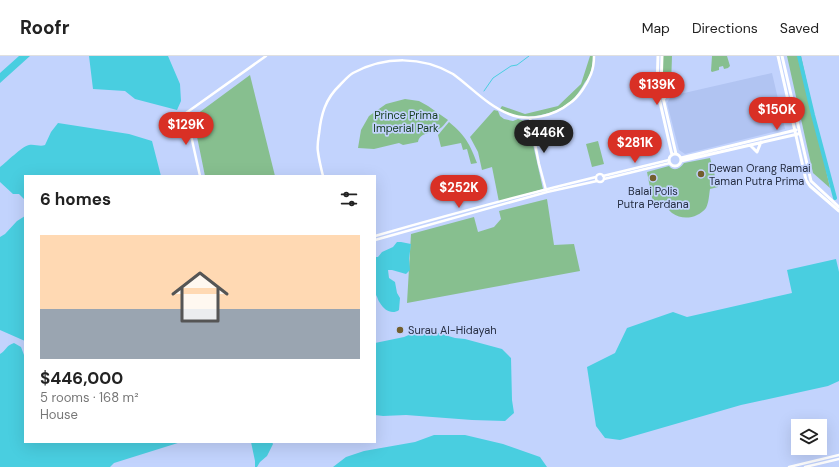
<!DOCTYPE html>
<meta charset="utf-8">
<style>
:root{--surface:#fff;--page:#f6f6f6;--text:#222;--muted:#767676;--line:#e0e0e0;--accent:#d93025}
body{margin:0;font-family:"DM Sans",sans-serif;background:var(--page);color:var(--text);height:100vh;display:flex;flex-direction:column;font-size:15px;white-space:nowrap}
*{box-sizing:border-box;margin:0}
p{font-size:13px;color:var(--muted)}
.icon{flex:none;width:22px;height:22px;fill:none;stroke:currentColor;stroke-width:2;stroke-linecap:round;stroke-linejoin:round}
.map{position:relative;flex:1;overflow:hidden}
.details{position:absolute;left:24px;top:119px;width:352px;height:268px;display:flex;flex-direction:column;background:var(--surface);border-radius:0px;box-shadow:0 4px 16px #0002}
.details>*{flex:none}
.fabs{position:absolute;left:791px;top:363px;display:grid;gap:8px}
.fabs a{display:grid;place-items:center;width:36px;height:36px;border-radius:0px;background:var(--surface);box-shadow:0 4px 16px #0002;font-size:20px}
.price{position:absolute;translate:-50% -34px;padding:0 9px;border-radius:14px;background:var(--accent);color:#fff;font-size:13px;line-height:26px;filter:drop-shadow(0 1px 2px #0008)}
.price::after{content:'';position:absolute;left:50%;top:24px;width:12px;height:9px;margin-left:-6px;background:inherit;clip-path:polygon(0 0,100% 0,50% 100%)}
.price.selected{background:#222;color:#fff}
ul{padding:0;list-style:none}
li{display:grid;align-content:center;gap:8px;height:212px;padding:0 16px}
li+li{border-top:1px solid var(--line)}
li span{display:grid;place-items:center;height:124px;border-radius:0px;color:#555}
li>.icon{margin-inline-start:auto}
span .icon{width:72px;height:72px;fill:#fffc;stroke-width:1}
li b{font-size:17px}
h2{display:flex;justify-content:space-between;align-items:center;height:48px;padding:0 16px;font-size:17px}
header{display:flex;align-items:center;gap:24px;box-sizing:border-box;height:56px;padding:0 20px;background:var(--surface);border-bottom:1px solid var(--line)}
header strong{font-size:19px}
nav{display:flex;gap:22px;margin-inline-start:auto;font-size:14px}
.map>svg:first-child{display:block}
.built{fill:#b1c4f2}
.green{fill:#87bf8f}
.water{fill:#49cee0}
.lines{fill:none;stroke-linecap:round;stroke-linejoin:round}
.stream{stroke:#49cee0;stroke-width:1}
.river{stroke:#49cee0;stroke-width:4}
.tertiary{stroke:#fff;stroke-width:2.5}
.secondary{stroke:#fff;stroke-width:3}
.poi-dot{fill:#735f2e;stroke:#c2d3fd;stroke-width:1.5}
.labels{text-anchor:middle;stroke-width:3.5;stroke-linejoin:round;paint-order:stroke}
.park-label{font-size:11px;fill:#153c1d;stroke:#c2d3fd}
.poi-label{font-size:11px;fill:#262e42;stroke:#c2d3fd;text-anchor:start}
</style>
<header>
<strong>Roofr</strong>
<nav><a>Map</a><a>Directions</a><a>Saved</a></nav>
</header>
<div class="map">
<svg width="839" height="411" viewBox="0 0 839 411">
<rect width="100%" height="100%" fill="#c2d3fd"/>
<path class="built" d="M772,17L785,73L685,98L679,94L667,47L671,40Z"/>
<path class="green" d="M590,0H593C593,6 592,13 590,18C589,21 587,24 585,26C581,33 576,41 570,46C557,57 536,62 520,60C513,59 506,56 500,53L502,50L525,58L558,50L581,28Z
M663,0H672L671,30L668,33L662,30Z
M712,0H727L730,10L728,12L724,13L723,10L719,11V14L712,16L711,15Z
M787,0H801L830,132L813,117Z
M250,19L275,120H205L193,61Z
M405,43L419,45L428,50L448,64C445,67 443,71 439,73C431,78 420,76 418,86L403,89L399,87L374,93L358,92L361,74L369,60L386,48Z
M494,54L498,55L500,60L504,63L513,65L518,63L528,66L543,133L499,146L492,111L482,114L478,96L470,81Z
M449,66C465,79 470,88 477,107L471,108L467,93L463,94L461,87L441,91L438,79Z
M598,85L604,108L592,111L586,88Z
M710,102L718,131L710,133C709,139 709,146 706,152C698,162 683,165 672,157C668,154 666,149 664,144L653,147L647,116L669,110C674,116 680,113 684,107Z
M547,143L554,189L574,188L580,215L407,247L411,178L474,161L478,176L494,171L501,163L499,155Z"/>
<path class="water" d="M19,0H30L0,27V17Z
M89,0H168L180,28L181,45L177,54L135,43L125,35L93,33Z
M58,67L129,78L152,85L161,120H25V144L19,138H13L0,126V111C7,106 21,91 29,89C35,88 40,91 45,89L51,76Z
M25,160V285L0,274V181L5,178L17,165Z
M397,186H401L411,188L409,203L410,214L406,218L392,214H388L389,222L395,226L397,237L400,242L399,254C392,259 384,254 380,247C378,245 378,242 376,239L375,201H378L382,196L393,191Z
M836,203L839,216V325L828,330L741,349L620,384L605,382L596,370L587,311L615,297L627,272L673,256L687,261L792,237L787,214Z
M416,276L438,277L455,282L465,283L502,293L511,302L512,344L514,357L505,365L472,364L406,359L383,360L375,359V287L404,281Z
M14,287L21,291L24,299L25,300V386H181L114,407L110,411H0V298C7,294 5,290 14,287Z
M434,379H465L503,388L540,401L547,411H333L346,401L364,395L415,386Z
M251,386H272L273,388L267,400L260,406L257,411H255V405Z"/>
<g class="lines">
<path class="stream" d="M484,35L493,22L511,10L517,9L529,0"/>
<path class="river" d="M799,0L813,59L835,142"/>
<path class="tertiary" d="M530,62L539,108L546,134
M596 122a4 4 0 1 1 8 0a4 4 0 1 1-8 0Z
M200,120L186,57L266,0
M323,120C321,112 319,104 318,96C317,91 318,84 319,78C321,59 325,43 340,29C344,25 348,20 353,17C385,0 422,0 453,18C471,31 488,50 509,58C529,66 554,60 570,47C579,41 587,28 591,18C593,13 594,6 594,0
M603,120L669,104
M604,123L670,107
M375,180C448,159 522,139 596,121
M375,184L547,136L597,125
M789,411L839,399
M805,411L839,403"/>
<path class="secondary" d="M658,0L657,33L672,99
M662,0L661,33L676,98
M778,0L806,124L810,130L839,155
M782,0L811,125L839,151
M661,30L662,32L667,34
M663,44L667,38
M750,89L757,96L761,86
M669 104a6 6 0 1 1 12 0a6 6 0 1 1-12 0Z
M681,102L796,74
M681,105L798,78"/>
</g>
<g class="poi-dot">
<circle cx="701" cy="118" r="4"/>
<circle cx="653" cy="122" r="4"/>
<circle cx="400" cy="274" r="4"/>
</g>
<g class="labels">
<g class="park-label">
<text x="406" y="63">Prince Prima<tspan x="406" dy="13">Imperial Park</tspan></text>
</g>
<g class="poi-label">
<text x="709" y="116">Dewan Orang Ramai<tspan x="709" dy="13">Taman Putra Prima</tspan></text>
<text x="653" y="139" text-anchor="middle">Balai Polis<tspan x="653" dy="13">Putra Perdana</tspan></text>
<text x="408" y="278">Surau Al-Hidayah</text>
</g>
</g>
</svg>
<div class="fabs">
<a><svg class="icon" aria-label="layers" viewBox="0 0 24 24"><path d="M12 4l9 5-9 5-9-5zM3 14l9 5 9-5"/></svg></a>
</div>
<b class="price" style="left:657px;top:50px">$139K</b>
<b class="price" style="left:777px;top:75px">$150K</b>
<b class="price" style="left:186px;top:90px">$129K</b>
<b class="price selected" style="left:544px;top:98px">$446K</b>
<b class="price" style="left:635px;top:108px">$281K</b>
<b class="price" style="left:459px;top:153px">$252K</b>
<section class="details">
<h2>6 homes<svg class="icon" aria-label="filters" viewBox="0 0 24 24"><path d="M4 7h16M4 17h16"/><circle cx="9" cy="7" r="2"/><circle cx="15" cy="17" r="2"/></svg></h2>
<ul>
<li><span style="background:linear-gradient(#ffd9b3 60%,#9aa5b1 0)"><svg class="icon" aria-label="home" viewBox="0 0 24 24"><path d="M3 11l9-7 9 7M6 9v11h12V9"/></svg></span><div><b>$446,000</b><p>5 rooms · 168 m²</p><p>House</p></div></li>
</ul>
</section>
</div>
